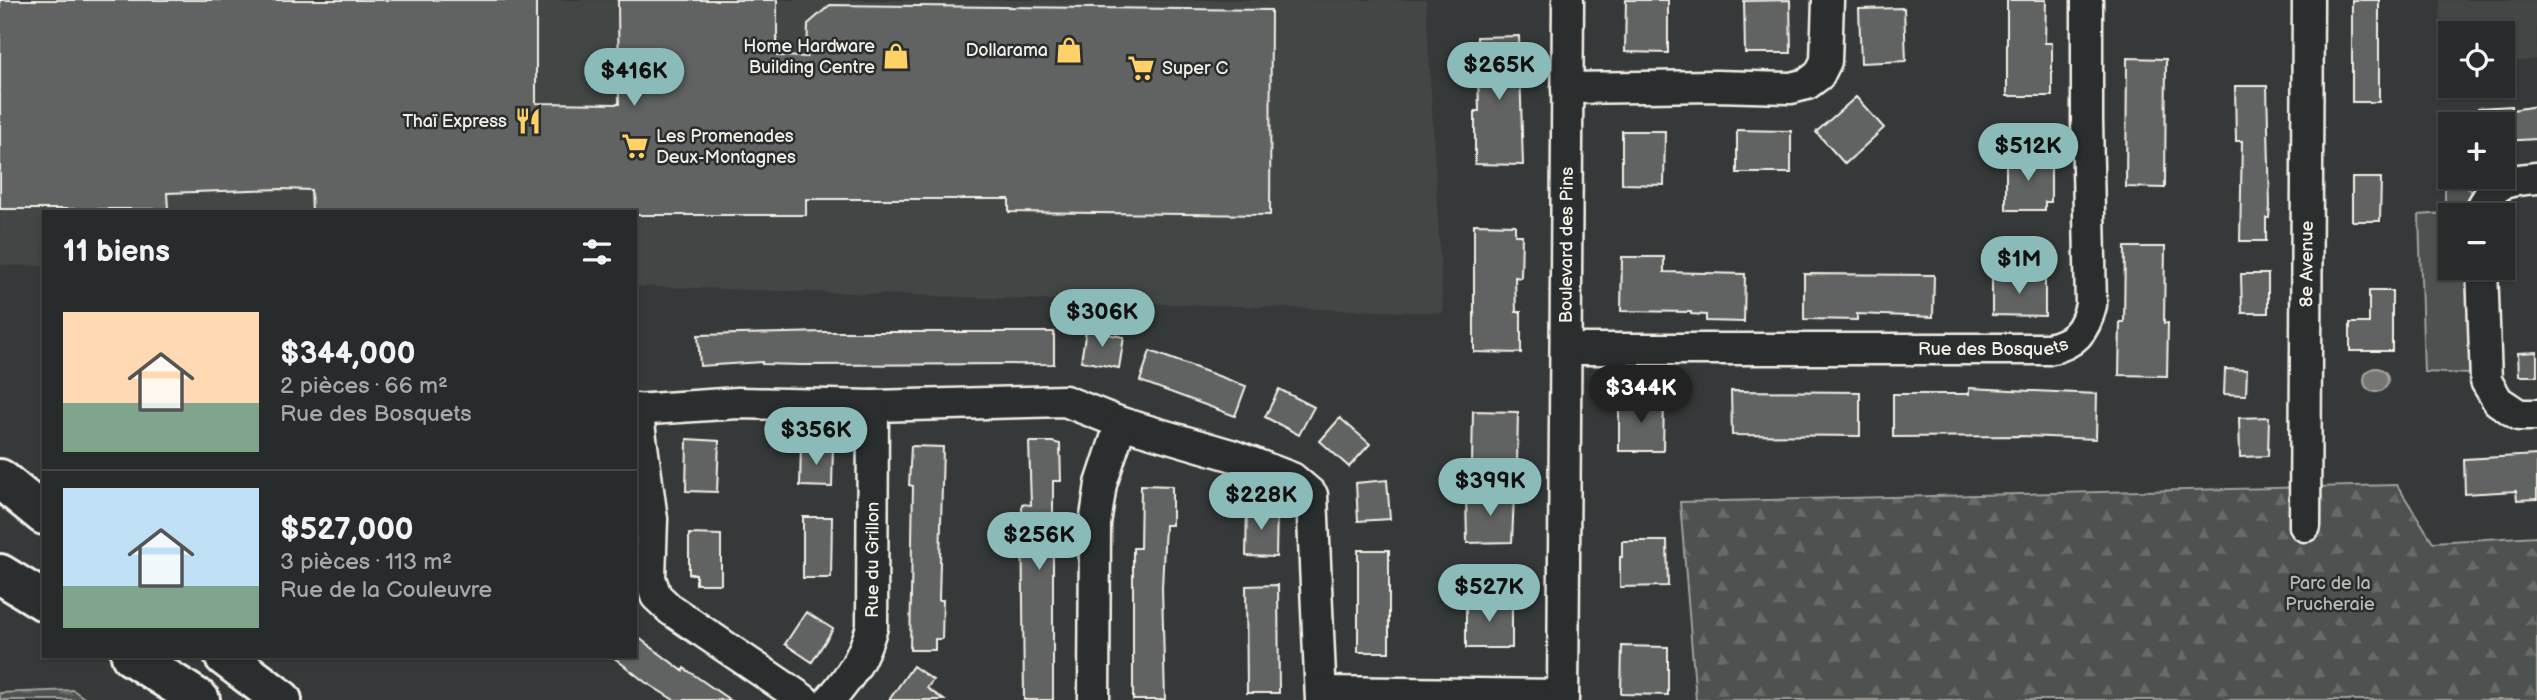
<!DOCTYPE html>
<html lang="fr">
<meta charset="utf-8">
<style>
:root{--surface:#282b2b;--page:#303333;--text:#f1f3f6;--muted:#a5a7a9;--line:#444747;--accent:#8bbbb9}
body{margin:0;font-family:"Balsamiq Sans",sans-serif;background:var(--page);color:var(--text);height:100vh;display:flex;flex-direction:column;font-size:26px;white-space:nowrap}
*{box-sizing:border-box;margin:0}
p{font-size:23px;color:var(--muted)}
.icon{flex:none;width:38px;height:38px;fill:none;stroke:currentColor;stroke-width:2;stroke-linecap:round;stroke-linejoin:round}
.map{position:relative;flex:1;overflow:hidden}
.details{position:absolute;left:42px;top:210px;width:595px;height:448px;display:flex;flex-direction:column;background:var(--surface);border-radius:0px;box-shadow:0 2px 5px #0004,0 0 0 2px var(--line)}
.details>*{flex:none}
.tools{position:absolute;left:2438px;top:21px;display:grid;gap:14px}
.tools a{display:grid;place-items:center;width:77px;height:77px;border-radius:0px;background:var(--surface);box-shadow:0 2px 5px #0004,0 0 0 2px var(--line);font-size:35px}
.price{position:absolute;translate:-50% -60px;padding:0 16px;border-radius:24px;background:var(--accent);color:#111;font-size:23px;line-height:46px;filter:drop-shadow(0 2px 4px #0008)}
.price::after{content:'';position:absolute;left:50%;top:42px;width:21px;height:16px;margin-left:-10px;background:inherit;clip-path:polygon(0 0,100% 0,50% 100%)}
.price.selected{background:#222;color:#fff}
ul{padding:0;list-style:none}
li{display:flex;align-items:center;gap:21px;height:175px;padding:0 21px}
li+li{border-top:2px solid var(--line)}
li span{display:grid;place-items:center;flex:none;width:196px;height:140px;border-radius:0px;color:#555}
li>.icon{margin-inline-start:auto}
span .icon{width:84px;height:84px;fill:#fffc;stroke-width:1}
li b{font-size:30px}
h2{display:flex;justify-content:space-between;align-items:center;height:84px;padding:0 21px;font-size:30px}
.map>svg:first-child{display:block}
.built{fill:#434645}
.forest{fill:url(#forest-firs);stroke:#a1a19c;stroke-width:2}
.park{fill:#4e514f;stroke:#a1a19c;stroke-width:2}
.water{fill:#757572;stroke:#a8a7a1;stroke-width:2}
.building{fill:#616362;stroke:#f4f1e8;stroke-width:2}
.lines{fill:none;stroke-linecap:round;stroke-linejoin:round}
.minor-casing{stroke:#f4f1e8;stroke-width:35}
.highway-casing{stroke:#f4f1e8;stroke-width:44}
.minor{stroke:#2a2d2e;stroke-width:30}
.highway{stroke:#2a2d2e;stroke-width:38}
.labels{text-anchor:middle;stroke-width:5;stroke-linejoin:round;paint-order:stroke}
.poi-label{font-size:18px;fill:#f4f1e8;stroke:#2a2d2e;text-anchor:end}
.street-label{font-size:18px;fill:#f4f1e8;stroke:#2a2d2e}
.park-label{font-size:18px;fill:#bab9b2;stroke:#2a2d2e}
</style>
<div class="map">
<svg width="2537" height="700" viewBox="0 0 2537 700">
<defs>
<pattern id="forest-firs" width="22" height="20" patternUnits="userSpaceOnUse" patternTransform="scale(1.75)"><rect width="22" height="20" fill="#4e514f"/><path d="M5 1l3.5 6h-7zM16 11l3.5 6h-7z" fill="#686a68"/></pattern>
</defs>
<rect width="100%" height="100%" fill="#363939"/>
<filter id="ink" filterUnits="userSpaceOnUse"><feTurbulence type="fractalNoise" baseFrequency=".0143" numOctaves="2"/><feDisplacementMap in="SourceGraphic" scale="14" xChannelSelector="R" yChannelSelector="G"/><feConvolveMatrix kernelMatrix="1 2 1 2 8 2 1 2 1" color-interpolation-filters="sRGB"/></filter>
<g filter="url(#ink)">
<path class="built" d="M0,0H1426L1443,313L635,286V212H44V266L0,265Z
M2440,0H2537V59L2503,63L2502,33H2450V69L2442,70Z"/>
<path class="forest" d="M2397,485L2433,542L2537,536V700H1696L1680,502Z
M73,690L87,700H0V693Z"/>
<path class="park" d="M2462,184L2474,193L2470,215H2450V268H2469V374L2424,372L2419,215L2445,213V188Z"/>
<path class="water" d="M2364 380a12 12 0 1 1 24 0a12 12 0 1 1-24 0Z"/>
<path class="building" d="M0,0H536V103L619,104L618,0H777V56L807,57L808,24L830,5L1271,10L1270,215L1009,212V199H806V215H635V212H312L311,190L281,189L167,193L168,209H0Z
M1626,0H1668V53L1625,52Z
M1790,0L1791,53H1745L1744,1Z
M2007,0H2046L2045,43H2052V96H2007Z
M2352,0H2379V102H2352Z
M1904,8L1906,61L1861,63L1859,9Z
M1519,36L1523,165L1475,164V111H1479L1477,37Z
M2127,58L2166,59L2165,188L2126,187Z
M2235,86H2267L2270,206L2269,218H2266V241H2240L2242,141H2236Z
M1856,97L1884,128L1845,164L1816,132Z
M2512,106V110L2537,106V139L2502,141V124H2479L2478,108Z
M1737,130L1791,131V173H1737Z
M1622,131H1665L1664,185L1622,184Z
M2006,157H2051V202H2045V210H2006Z
M2352,178H2381L2380,221H2352Z
M1474,224L1515,225V235H1522L1521,278L1515,277L1516,312H1521V353L1474,352Z
M2125,247H2165L2164,323H2168L2167,376L2119,375L2120,322H2124Z
M1622,257H1664V272L1745,274L1744,322L1706,321V315L1691,314V312L1621,311Z
M1804,274L1934,275L1933,317L1857,314V320L1804,319Z
M2241,274H2268V313H2242Z
M1992,275L2045,276V316L1992,315Z
M2369,291H2392V351H2350V323H2369Z
M1086,330L1124,337L1119,368L1081,361Z
M826,332H1054V364L802,365L762,364V362L700,366L698,335Z
M1150,351L1246,386L1235,416L1140,381Z
M2537,352V376H2519L2518,353Z
M2225,369L2247,370L2246,395L2224,394Z
M1969,388L2097,394L2096,439L2021,436L1893,437V394H1969Z
M1279,389L1314,407L1299,435L1265,417Z
M1731,391L1860,392V436L1732,435Z
M1619,398L1664,399L1663,451H1619Z
M1473,411L1518,412L1517,466L1472,464Z
M2269,417L2268,456L2240,457L2239,418Z
M1340,418L1370,444L1349,467L1320,441Z
M687,439L719,441L717,492L686,491Z
M1029,442H1052L1060,444L1061,481H1053V700H1024L1022,504L1031,505Z
M801,446L833,447L832,487L800,486Z
M911,446L943,447L939,600H943L942,639H935V650H910L913,486L909,485Z
M2537,455V499L2517,500L2516,491L2465,494L2464,459Z
M1387,480L1390,519L1358,521L1356,483Z
M1141,485L1172,486V525H1165L1162,588L1165,700H1133V548H1140Z
M1466,495H1514L1512,542L1467,543Z
M1247,506L1277,507L1276,557L1246,556Z
M803,517H832L831,578H803Z
M689,534L721,535V584H696V574H689Z
M1622,541H1667L1668,586L1620,587V557H1622Z
M1358,550H1389V652H1358Z
M1278,585L1279,693H1247L1246,586Z
M1466,601H1512V648H1466Z
M806,612L833,629L812,662L785,644Z
M635,635L683,671L684,668L730,700H674L645,682L612,656H635Z
M1622,646L1668,647V695L1621,694Z
M913,666L933,680L927,688L944,700H889Z"/>
<g class="lines">
<g class="minor-casing">
<g id="minor">
<path d="M1567,88L1716,86L1791,88L1807,84L1819,75L1826,61L1828,0"/>
<path d="M2481,215C2481,208 2483,205 2487,199C2498,179 2517,180 2537,178"/>
<path d="M2482,268L2486,381L2498,401L2519,415H2537"/>
<path id="s1" d="M1566,349H2048C2074,344 2085,331 2091,305L2087,121V0"/>
<path d="M637,409L652,519L650,578L656,596L671,610L804,700"/>
<path d="M635,410L738,403L873,406L1065,401L1121,423L1234,456L1292,478L1312,495L1321,700"/>
<path id="s2" d="M2305,526L2308,0"/>
<path d="M1321,692L1563,695"/>
<path id="s3" d="M830,700C852,674 862,660 872,627L873,406"/>
<path d="M1094,700L1095,524L1101,484L1121,423"/>
<path id="s4" d="M1563,700L1568,0"/>
</g>
</g>
<g class="highway-casing">
<path id="highway" d="M0,479L44,515
M0,574L44,601
M131,656L200,700
M224,656L282,700"/>
</g>
<use href="#minor" class="minor"/>
<use href="#highway" class="highway"/>
</g>
</g>
<defs>
<g id="shop-bare" transform="scale(2.1)"><path d="M-5-2.5h2.3a2.7 3.5 0 0 1 5.4 0H5L5.5 6h-11ZM-1.5-2.5h3a1.5 2.3 0 0 0-3 0Z" fill="#ffd166" stroke="#2a2d2e" stroke-width="2.5" paint-order="stroke"/></g>
<g id="supermarket-bare" transform="scale(2.1)"><path d="M-6-5.5h2.5l.6 2H6L4.5 2H-2.5L-4.4-4H-6ZM-1.5 3.2a1.3 1.3 0 1 0 .1 0ZM3 3.2a1.3 1.3 0 1 0 .1 0Z" fill="#ffd166" stroke="#2a2d2e" stroke-width="2.5" paint-order="stroke"/></g>
<g id="restaurant-bare" transform="scale(2.1)"><path d="M-5-6h1v4h1v-4h1v4h1v-4h1v5L-1.5 .5V6h-2V.5L-5-1ZM5-6V6H3V1.5H1.5Q1.5-4 5-6Z" fill="#ffd166" stroke="#2a2d2e" stroke-width="2.5" paint-order="stroke"/></g>
</defs>
<g fill-rule="evenodd">
<use href="#shop-bare" x="1069" y="50"/>
<use href="#shop-bare" x="896" y="56"/>
<use href="#supermarket-bare" x="1141" y="68"/>
<use href="#restaurant-bare" x="528" y="121"/>
<use href="#supermarket-bare" x="635" y="146"/>
</g>
<g class="labels">
<g class="poi-label">
<text x="875" y="52">Home Hardware<tspan x="875" dy="21">Building Centre</tspan></text>
<text x="1048" y="56">Dollarama</text>
<text x="1162" y="74" text-anchor="start">Super C</text>
<text x="507" y="127">Thaï Express</text>
<text x="656" y="142" text-anchor="start">Les Promenades<tspan x="656" dy="21">Deux-Montagnes</tspan></text>
</g>
<g class="street-label">
<text dy="6" stroke="none"><textPath href="#s4" startOffset="455">Boulevard des Pins</textPath></text>
<text dy="6" stroke="none"><textPath href="#s2" startOffset="262">8e Avenue</textPath></text>
<text dy="6" stroke="none"><textPath href="#s1" startOffset="427">Rue des Bosquets</textPath></text>
<text dy="6" stroke="none"><textPath href="#s3" startOffset="152">Rue du Grillon</textPath></text>
</g>
<g class="park-label">
<text x="2330" y="589">Parc de la<tspan x="2330" dy="21">Prucheraie</tspan></text>
</g>
</g>
</svg>
<div class="tools">
<a><svg class="icon" aria-label="locate" viewBox="0 0 24 24"><circle cx="12" cy="12" r="6"/><path d="M12 2v4M12 18v4M2 12h4M18 12h4"/></svg></a>
<a>+</a>
<a>−</a>
</div>
<b class="price" style="left:1499px;top:102px">$265K</b>
<b class="price" style="left:634px;top:108px">$416K</b>
<b class="price" style="left:2028px;top:183px">$512K</b>
<b class="price" style="left:2019px;top:296px">$1M</b>
<b class="price" style="left:1102px;top:349px">$306K</b>
<b class="price selected" style="left:1641px;top:425px">$344K</b>
<b class="price" style="left:816px;top:467px">$356K</b>
<b class="price" style="left:1490px;top:518px">$399K</b>
<b class="price" style="left:1261px;top:532px">$228K</b>
<b class="price" style="left:1039px;top:572px">$256K</b>
<b class="price" style="left:1489px;top:624px">$527K</b>
<section class="details">
<h2>11 biens<svg class="icon" aria-label="filters" viewBox="0 0 24 24"><path d="M4 7h16M4 17h16"/><circle cx="9" cy="7" r="2"/><circle cx="15" cy="17" r="2"/></svg></h2>
<ul>
<li><span style="background:linear-gradient(#ffd9b3 65%,#7fa58c 0)"><svg class="icon" aria-label="home" viewBox="0 0 24 24"><path d="M3 11l9-7 9 7M6 9v11h12V9"/></svg></span><div><b>$344,000</b><p>2 pièces · 66 m²</p><p>Rue des Bosquets</p></div></li>
<li><span style="background:linear-gradient(#bfe0f5 70%,#7fa58c 0)"><svg class="icon" aria-label="home" viewBox="0 0 24 24"><path d="M3 11l9-7 9 7M6 9v11h12V9"/></svg></span><div><b>$527,000</b><p>3 pièces · 113 m²</p><p>Rue de la Couleuvre</p></div></li>
</ul>
</section>
</div>
